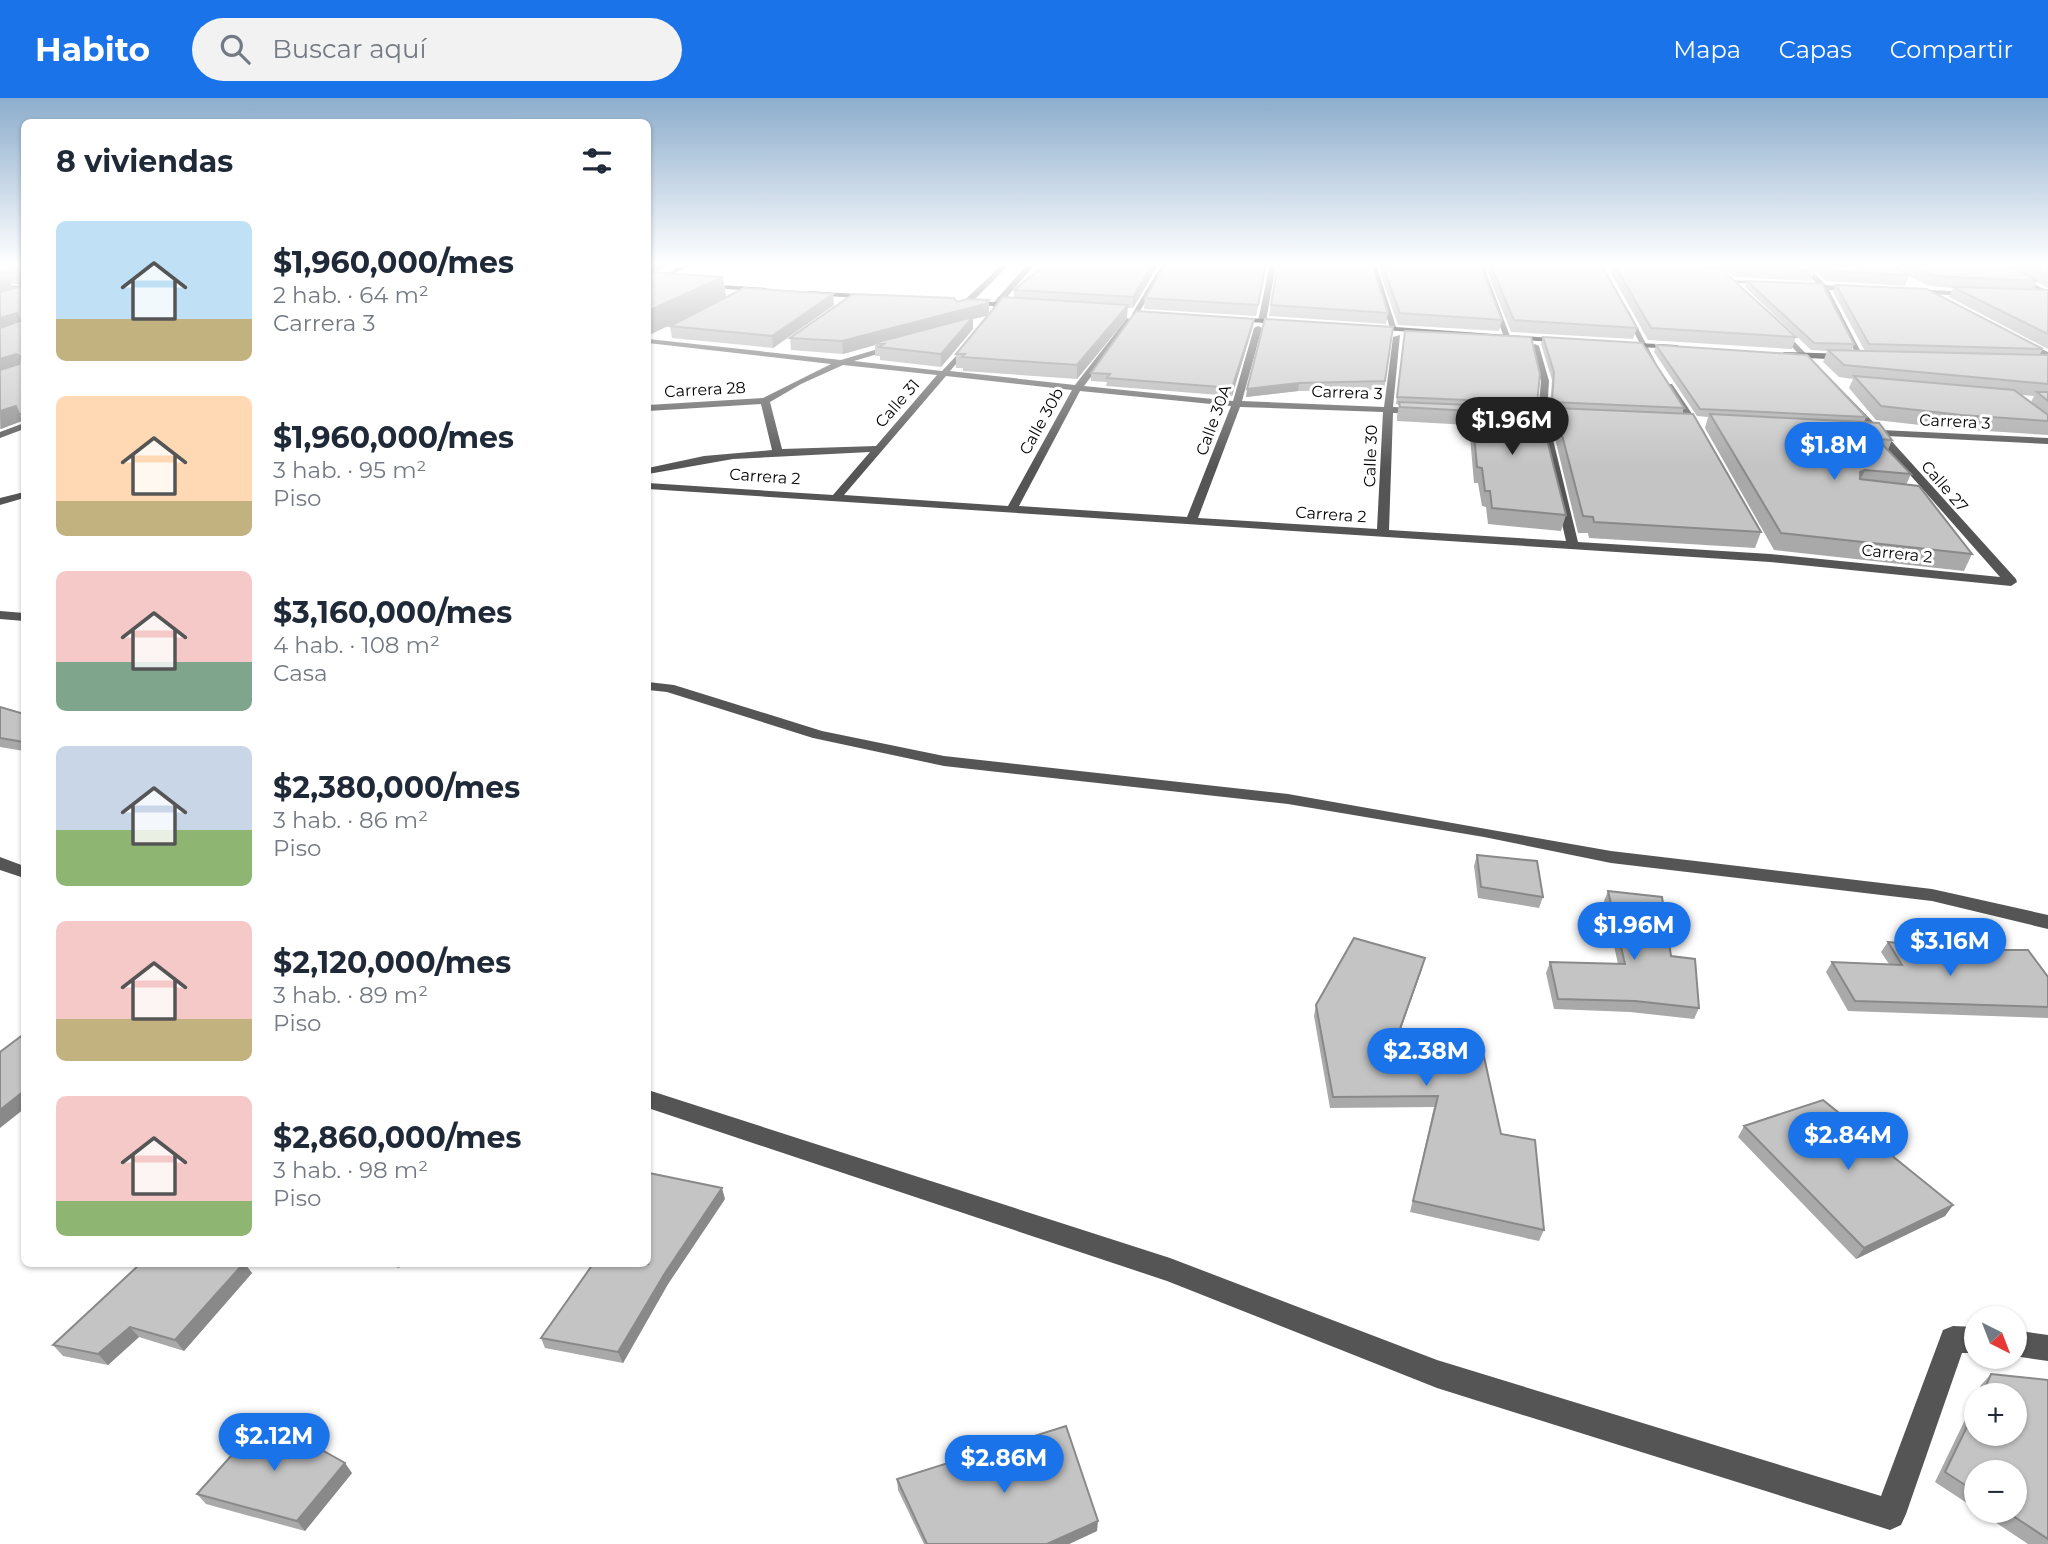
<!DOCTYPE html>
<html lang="es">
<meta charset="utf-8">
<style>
:root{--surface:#fff;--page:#f2f2f3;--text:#1f2937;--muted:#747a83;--accent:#1a73e8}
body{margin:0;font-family:Montserrat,sans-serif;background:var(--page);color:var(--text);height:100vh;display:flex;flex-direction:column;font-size:26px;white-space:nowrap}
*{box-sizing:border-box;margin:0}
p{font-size:23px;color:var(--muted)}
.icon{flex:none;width:38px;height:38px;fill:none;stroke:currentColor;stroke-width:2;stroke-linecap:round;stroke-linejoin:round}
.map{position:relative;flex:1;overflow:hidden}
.drawer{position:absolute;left:21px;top:21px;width:630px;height:1148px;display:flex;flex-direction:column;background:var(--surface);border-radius:10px;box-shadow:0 2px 5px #0004}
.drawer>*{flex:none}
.needle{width:46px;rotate:138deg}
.fabs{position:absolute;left:1964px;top:1208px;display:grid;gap:14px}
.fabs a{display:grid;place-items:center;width:63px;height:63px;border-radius:50%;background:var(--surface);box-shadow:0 2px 5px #0004;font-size:35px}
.price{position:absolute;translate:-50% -60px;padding:0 16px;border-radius:24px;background:var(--accent);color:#fff;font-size:23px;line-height:46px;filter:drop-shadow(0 2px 4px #0008)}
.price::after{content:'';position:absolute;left:50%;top:42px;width:21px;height:16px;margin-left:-10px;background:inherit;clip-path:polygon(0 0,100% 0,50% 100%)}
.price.active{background:#222;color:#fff}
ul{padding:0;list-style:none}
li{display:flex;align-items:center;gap:21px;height:175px;padding:0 35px}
li span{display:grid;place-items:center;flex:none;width:196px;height:140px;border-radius:10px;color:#555}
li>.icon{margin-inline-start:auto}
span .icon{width:84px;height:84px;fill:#fffc;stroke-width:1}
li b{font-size:30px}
h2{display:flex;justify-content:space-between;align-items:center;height:84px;padding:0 35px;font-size:30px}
header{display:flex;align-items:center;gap:42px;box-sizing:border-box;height:98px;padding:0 35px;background:var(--accent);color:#fff}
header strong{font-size:33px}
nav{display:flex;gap:38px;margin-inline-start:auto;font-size:24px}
.search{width:490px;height:63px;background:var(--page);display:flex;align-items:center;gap:18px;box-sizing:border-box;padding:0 24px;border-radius:38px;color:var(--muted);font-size:26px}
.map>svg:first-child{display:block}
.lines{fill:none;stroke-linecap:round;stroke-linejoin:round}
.minor{fill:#555;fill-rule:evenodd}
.major{fill:#000;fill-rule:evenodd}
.wall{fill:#a9a9a9;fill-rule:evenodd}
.shaded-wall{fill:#898989}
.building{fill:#c4c4c4;stroke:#898989;stroke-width:2}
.labels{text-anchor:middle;stroke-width:6;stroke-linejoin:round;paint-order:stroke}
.far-street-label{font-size:16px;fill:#000;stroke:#fff}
</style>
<header>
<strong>Habito</strong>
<div class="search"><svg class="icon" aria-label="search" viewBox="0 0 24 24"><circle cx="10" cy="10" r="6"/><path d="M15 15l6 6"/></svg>Buscar aquí</div>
<nav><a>Mapa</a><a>Capas</a><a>Compartir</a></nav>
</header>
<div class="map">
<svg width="2048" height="1446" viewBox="0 0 2048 1446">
<rect width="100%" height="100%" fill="#fff"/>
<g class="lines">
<path class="minor" d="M684,166H693L648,189V185Z
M1003,166H1010L963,213H957V209Z
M1028,166H1035L1000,207L1001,213L992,225H986L993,213V205Z
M1162,166H1169L1138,216H1132Z
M1270,166H1276L1266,223L1262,225L1258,223Z
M1370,166H1376L1397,232L1390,230Z
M1477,166H1483L1511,241L1504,239Z
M1798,166H1805L1826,187L1860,189L1857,193L1829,192L1865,262L1858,260L1822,191L1799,189L1801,186L1818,187Z
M1987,166H1996L2048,193V198Z
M1731,182L1770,184L1774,186L1729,185Z
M0,187L24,188V192L0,191Z
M1910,191L1972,194L1976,196L1972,198L1907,195Z
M1622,211L1629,213L1657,267L1650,265Z
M1127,220L1134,222L1084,288L1233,303L1254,230L1258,228L1262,230L1242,303L1384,309L1393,239L1400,237L1393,309L1421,310L1426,313L1421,316L1393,315L1389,432L1566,443L1538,321L1514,317L1519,314L1538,315L1541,283L1531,248L1535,246L1539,248L1549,283L1547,315L1575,316L1580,319L1575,322L1548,321L1578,444L1770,456L2000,479L1875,337L1861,336V332L1870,331L1774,230L1777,226L1881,332L2048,340V346L1887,338L2016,481L2017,484L2011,488L1770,464L648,391V385L833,397L870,354L733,361L648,376V370L704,358L772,352L761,306L648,313V307L763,300L831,266L648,245V241L841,262L898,245L901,249L854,263L942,273L971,242L975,244L950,273L1075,287ZM843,267L937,277L876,348L782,351L770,304L801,286ZM946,278L1072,292L1008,408L844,397ZM1080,293L1231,308L1187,419L1019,408ZM1240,309L1383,314L1377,431L1198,420Z
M2020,241L2048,254V260L2017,245Z
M1666,286H1672L1705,335L1704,337H1696Z
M24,325V331L0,340V334Z
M24,394V400L0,407V400Z
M0,513L24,515V523L0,521Z
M648,584L674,587L822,633L944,658L1288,696L1611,753L1932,791L2048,817V831L1932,803L1611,765L1484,739L1288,706L944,668L813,640L667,594L648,592Z
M0,759L24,768V780L0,772Z
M648,992L1170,1160L1437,1262L1881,1398L1943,1232L1953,1228L1976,1229V1255H1962L1906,1416L1901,1427L1890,1432L1437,1290L1167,1183L648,1010Z
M2014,1232L2048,1237V1263L2014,1258Z"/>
<path class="major" d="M703,186L766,190L770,192L766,194L701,189Z
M808,193L874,197L878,199L874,201L811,197Z
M962,202L1021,206L1025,208L1021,210L965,206Z
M1227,219L1286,222L1290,224L1286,226L1230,223Z
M1367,227L1566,241L1570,243L1566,245L1370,231Z
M1618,244L1677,247L1681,249L1677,251L1621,248Z
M1783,254L1849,256L1853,259L1849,262L1786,259Z"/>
</g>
<path class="wall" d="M0,166H24V327L22,323L0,331ZM11,186H20V189L13,191Z
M648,166L652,174L723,179L726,199L833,196L834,207L773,250L672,240L670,228L689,218L649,237H648Z
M1159,166L1133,210H1127V220L1077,281L963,273V270H956V256L1014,200V192Z
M1267,166L1256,218L1144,211L1145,200Z
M1377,166H1480L1502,222L1499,233L1398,227Z
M1484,166H1601L1637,230L1633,241L1511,234Z
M1613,166H1706L1705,169L1796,239L1792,251L1648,242L1611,175Z
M1715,166H2048V190L2037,184L2034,191L2048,192V251L1949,199L1953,190L1929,188L1909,178L1905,188L1826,183L1810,168L1814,173L1811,183L1734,179Z
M1747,183L1854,246L1852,252L1865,253L1833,194L1836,187L2043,251L2040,256L2048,257V337L1955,331L1876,322L1849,290L1853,281L1839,279L1823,264L1827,253L1811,252L1745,189ZM2022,297L2034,298L2031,304Z
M957,204L989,214L986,218L973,221V231L941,269L880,262V258H875V247L843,256L791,252L790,240Z
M1271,207L1388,215L1386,226L1269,218Z
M1253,228L1232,298L1106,288L1107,284L1091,283V275Z
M1393,229L1384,292L1298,293L1246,299Z
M1404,239L1537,305L1535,310L1566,417L1561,433L1488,426L1486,409L1482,408L1478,385H1474L1469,327L1397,323V318L1399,307L1396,306Z
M1543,239L1684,310L1682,315L1761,434L1755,450L1589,440L1588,435H1578L1551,324L1554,313L1550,312L1552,282L1541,246Z
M1656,247L1866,319L1864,325L1892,342L1888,352L1911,376L1906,387L1972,456L1964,473L1774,452L1705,330L1708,319L1697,318L1654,254Z
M0,609L24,616V653L0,649Z
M1477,757L1543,799L1539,810L1478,800L1474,768Z
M1608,793L1671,858L1699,910L1694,921L1630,914L1554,911L1546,875L1550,864L1618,866L1604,803Z
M1888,844L2048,879V920L1848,913L1826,874L1832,864L1889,866L1881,854Z
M1422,871L1397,942L1501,1036L1544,1132L1539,1143L1410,1114L1434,1009L1330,1010L1314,918L1316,907Z
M1744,1028L1953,1107L1945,1118L1856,1161L1738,1039Z
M725,1101L668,1186L623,1265L545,1250L541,1240Z
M140,1166H245L252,1175L184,1253L139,1239L108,1267L63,1258L53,1247Z
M386,1166H403L399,1170Z
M1991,1276L2048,1282V1446H2028L1977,1412H2014L1976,1374V1411L1935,1384L1976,1299V1335L2014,1297H1977L1981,1287Z
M352,1375L305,1433L206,1406L197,1396Z
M897,1381L1097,1433L1069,1446H924L898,1392Z"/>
<path class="shaded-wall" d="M648,166H672L648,176Z
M1153,166H1159L1133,210V199Z
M1266,166H1267L1256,218L1258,207Z
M723,179L726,200L649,237L648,226V213Z
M9,183L15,194L0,200V186Z
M833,196L834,207L773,250L772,238Z
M989,202V214L986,218L973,221V231L941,269V256L880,246L874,245L875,247L843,256L842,243Z
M1128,207L1127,220L1077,281V267Z
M17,215L23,227L0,234V220Z
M1254,221L1253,228L1232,298V290Z
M16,256L23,270L0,277V261Z
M1299,285L1298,293L1246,299L1247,291Z
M16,308L22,323L1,331L0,313Z
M1865,372L1858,387L1860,374Z
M1425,860L1422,871L1393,953L1396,942Z
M24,993V1011L0,1030V1012Z
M722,1090L725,1101L668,1186L623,1265L618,1254L665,1175Z
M1953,1107L1945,1118L1856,1161L1864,1150Z
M243,1166H245L252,1175L184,1253L175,1242Z
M130,1229L139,1239L108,1267L98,1256Z
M345,1365L352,1375L305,1433L297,1423Z
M1098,1423L1097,1433L1069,1446H1047Z"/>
<path class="building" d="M0,166H24V316H19L16,308L0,313V272L19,266L20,258L16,256L0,261V230L20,223L17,215L0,220V194L20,189V175L0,174Z
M1046,166H1153L1133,199L1014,192Z
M1166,166H1266L1258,207L1145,200Z
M1278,166H1372L1388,215L1271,207Z
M1382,166H1480L1502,222L1400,215Z
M1490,166H1601L1637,230L1514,222Z
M1614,166H1649L1720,170L1796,239L1651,230Z
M1733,166H1808L1814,173L1737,169Z
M1822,166H1889L1909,177L1830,173Z
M1909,166H2006L2038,183L1933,178Z
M2026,166H2048V177Z
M648,174L723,179L648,213Z
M0,182L9,183L0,186Z
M1747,183L1822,186L1854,246L1814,245Z
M1836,187L1927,191L2043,251L1869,246Z
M1953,189L2048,192V236Z
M744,190L833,196L772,238L670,228Z
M853,196L954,200L957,204L967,201L989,202L985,206L842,243L790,240Z
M1003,199L1128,207L1077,267L962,259L965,256H956Z
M1136,213L1254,221L1232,290L1107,280L1110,276L1091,275Z
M973,219L941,256L879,249L884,246L874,245Z
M1265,221L1393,229L1385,283L1299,285L1247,291Z
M1405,233L1531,239L1540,276L1537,305L1397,299Z
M1543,239L1642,245L1684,310L1552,304L1554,274Z
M1656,247L1807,257L1866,319L1700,311Z
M1828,252L2048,257V286L1844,267Z
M1854,278L2014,292L2048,317V323L1961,317L1881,308Z
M2037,294H2048V303Z
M1399,304L1539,310L1566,417L1492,410L1490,393H1485L1482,370L1477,369L1472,313L1400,309Z
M1555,310L1693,316L1761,434L1594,424L1593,419L1583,418Z
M1710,316L1879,325L1892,342L1877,341L1911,376L1865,372L1860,374V381L1919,388L1972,456L1781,435Z
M0,609L24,616V644L0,640Z
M1477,757L1537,763L1543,799L1481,789Z
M1608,793L1662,799L1671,858L1695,861L1699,910L1635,903L1558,901L1550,864L1625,866Z
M1354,840L1425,860L1396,942L1481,945L1501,1036L1535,1042L1544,1132L1413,1103L1438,998L1333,999L1316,907Z
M1888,844L1975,852H2028L2048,879V909L1855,903L1832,864L1902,867Z
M24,936V993L0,1012V954Z
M1823,1002L1953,1107L1864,1150L1744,1028Z
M649,1075L722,1090L665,1175L618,1254L541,1240L593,1166H648V1077Z
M140,1166H243L175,1242L130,1229L98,1256L53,1247Z
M1991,1276L2048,1282V1441L2004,1412H2014V1374H1976V1394L1945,1374L1976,1310V1335H2014V1297H1982Z
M265,1320L345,1365L297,1423L197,1396Z
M1066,1328L1098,1423L1047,1446H927L897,1381Z"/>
<linearGradient id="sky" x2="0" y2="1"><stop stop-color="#8cadcc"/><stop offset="0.45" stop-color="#fff"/><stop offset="1" stop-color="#fff" stop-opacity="0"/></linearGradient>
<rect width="2048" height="369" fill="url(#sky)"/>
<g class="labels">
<g class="far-street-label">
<text transform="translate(705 291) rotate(-3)" y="6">Carrera 28</text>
<text transform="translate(1347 294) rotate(2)" y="6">Carrera 3</text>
<text transform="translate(897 305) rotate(-49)" y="6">Calle 31</text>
<text transform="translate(1213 322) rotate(-70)" y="6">Calle 30A</text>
<text transform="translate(1041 323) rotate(-61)" y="6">Calle 30b</text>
<text transform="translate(1955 323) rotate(3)" y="6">Carrera 3</text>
<text transform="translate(1370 358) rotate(-88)" y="6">Calle 30</text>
<text transform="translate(765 378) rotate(4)" y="6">Carrera 2</text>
<text transform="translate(1945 388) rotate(49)" y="6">Calle 27</text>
<text transform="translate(1331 416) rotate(4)" y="6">Carrera 2</text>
<text transform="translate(1897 455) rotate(6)" y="6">Carrera 2</text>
</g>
</g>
</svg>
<div class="fabs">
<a><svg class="needle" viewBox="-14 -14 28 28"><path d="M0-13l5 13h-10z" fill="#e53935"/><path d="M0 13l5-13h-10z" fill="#747a83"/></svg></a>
<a>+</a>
<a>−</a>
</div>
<b class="price active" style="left:1512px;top:359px">$1.96M</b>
<b class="price" style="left:1834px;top:384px">$1.8M</b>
<b class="price" style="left:1634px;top:864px">$1.96M</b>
<b class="price" style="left:1950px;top:880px">$3.16M</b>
<b class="price" style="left:1426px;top:990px">$2.38M</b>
<b class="price" style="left:1848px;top:1074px">$2.84M</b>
<b class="price" style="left:274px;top:1375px">$2.12M</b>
<b class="price" style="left:1004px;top:1397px">$2.86M</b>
<section class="drawer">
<h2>8 viviendas<svg class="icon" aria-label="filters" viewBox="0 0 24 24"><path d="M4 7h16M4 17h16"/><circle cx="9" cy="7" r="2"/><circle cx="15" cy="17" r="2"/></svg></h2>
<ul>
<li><span style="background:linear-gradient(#bfe0f5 70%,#c2b280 0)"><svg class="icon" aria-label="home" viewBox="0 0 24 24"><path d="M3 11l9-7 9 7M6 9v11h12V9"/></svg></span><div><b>$1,960,000/mes</b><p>2 hab. · 64 m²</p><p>Carrera 3</p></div></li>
<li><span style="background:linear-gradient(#ffd9b3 75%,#c2b280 0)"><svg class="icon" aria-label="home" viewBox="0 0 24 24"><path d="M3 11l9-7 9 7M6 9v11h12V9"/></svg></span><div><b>$1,960,000/mes</b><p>3 hab. · 95 m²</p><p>Piso</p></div></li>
<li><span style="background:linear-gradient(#f6c9c9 65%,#7fa58c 0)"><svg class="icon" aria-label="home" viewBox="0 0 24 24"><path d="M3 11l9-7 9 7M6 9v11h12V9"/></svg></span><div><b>$3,160,000/mes</b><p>4 hab. · 108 m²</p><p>Casa</p></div></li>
<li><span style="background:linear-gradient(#c9d6e8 60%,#8fb573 0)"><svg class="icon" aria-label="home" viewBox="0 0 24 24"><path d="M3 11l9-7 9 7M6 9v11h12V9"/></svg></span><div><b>$2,380,000/mes</b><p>3 hab. · 86 m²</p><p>Piso</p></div></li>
<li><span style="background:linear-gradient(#f6c9c9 70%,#c2b280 0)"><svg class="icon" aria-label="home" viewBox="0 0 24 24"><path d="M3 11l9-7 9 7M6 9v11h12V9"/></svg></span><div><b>$2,120,000/mes</b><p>3 hab. · 89 m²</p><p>Piso</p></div></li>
<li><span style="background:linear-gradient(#f6c9c9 75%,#8fb573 0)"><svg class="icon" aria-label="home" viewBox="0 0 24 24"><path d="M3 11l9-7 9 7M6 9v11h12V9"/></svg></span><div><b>$2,860,000/mes</b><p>3 hab. · 98 m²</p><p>Piso</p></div></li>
</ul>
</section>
</div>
